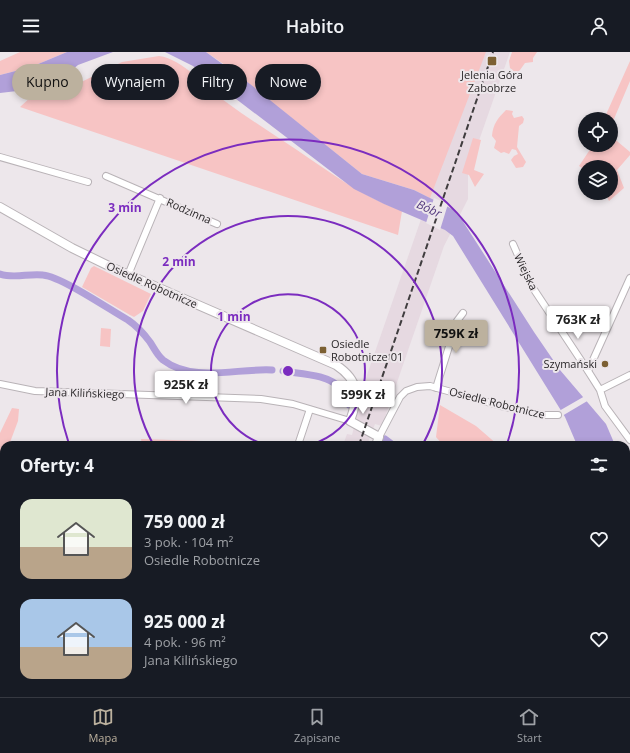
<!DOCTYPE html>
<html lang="pl">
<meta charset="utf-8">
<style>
:root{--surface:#171b24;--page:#242831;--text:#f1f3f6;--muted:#9ea1a6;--line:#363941;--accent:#bcb19e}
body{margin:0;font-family:"Open Sans",sans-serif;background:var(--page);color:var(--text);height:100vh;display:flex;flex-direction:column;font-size:15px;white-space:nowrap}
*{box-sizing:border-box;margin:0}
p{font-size:13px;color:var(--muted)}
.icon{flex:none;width:22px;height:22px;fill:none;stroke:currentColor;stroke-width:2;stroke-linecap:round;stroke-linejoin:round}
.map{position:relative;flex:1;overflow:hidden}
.panel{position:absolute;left:0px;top:389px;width:630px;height:256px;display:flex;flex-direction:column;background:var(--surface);border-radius:12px 12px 0 0;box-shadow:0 2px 6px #0003}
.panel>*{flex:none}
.hud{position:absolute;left:12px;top:12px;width:400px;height:36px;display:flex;gap:8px}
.controls{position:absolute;left:578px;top:60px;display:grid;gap:8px}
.controls a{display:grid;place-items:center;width:40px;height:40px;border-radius:50%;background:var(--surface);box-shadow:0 2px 6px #0003;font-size:20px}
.price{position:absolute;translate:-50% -34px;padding:0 9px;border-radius:4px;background:#fff;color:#222;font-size:13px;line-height:26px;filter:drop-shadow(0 1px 2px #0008)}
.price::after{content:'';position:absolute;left:50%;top:24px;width:12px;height:9px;margin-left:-6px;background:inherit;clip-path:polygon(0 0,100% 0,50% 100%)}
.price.current{background:var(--accent);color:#111}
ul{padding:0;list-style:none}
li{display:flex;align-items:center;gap:12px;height:100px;padding:0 20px}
li span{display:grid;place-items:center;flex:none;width:112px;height:80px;border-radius:12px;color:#555}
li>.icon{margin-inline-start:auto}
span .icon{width:48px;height:48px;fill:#fffc;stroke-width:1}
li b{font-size:17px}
h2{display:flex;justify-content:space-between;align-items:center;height:48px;padding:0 20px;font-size:17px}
.tag{padding:0 14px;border-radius:18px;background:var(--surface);box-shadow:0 2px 6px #0003;font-size:14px;line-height:36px}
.tag.current{background:var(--accent);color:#111}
header{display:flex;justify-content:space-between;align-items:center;height:52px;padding:0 20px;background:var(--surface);font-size:18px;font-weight:600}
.tabs{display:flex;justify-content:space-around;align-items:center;height:56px;border-top:1px solid var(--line);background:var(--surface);font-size:11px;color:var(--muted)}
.tabs a{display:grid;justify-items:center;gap:2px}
.tabs .current{color:var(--accent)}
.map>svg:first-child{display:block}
.built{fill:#e6d9e1}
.green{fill:#f7c4c4}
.water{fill:#b1a0d9}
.pier{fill:#ede7eb}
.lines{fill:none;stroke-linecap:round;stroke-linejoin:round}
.canal{stroke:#b1a0d9;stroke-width:7}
.minor-casing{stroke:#b9b3b7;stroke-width:8}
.tertiary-casing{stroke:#b9b3b7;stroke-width:10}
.minor{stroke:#fff;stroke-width:6}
.tertiary{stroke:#fff;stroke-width:8}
.rail{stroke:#403d3f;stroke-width:2;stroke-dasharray:6 3;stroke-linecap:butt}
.ring{fill:none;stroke:#7b2cbf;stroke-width:2}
.poi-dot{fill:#7c6033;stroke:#ede7eb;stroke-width:1.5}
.labels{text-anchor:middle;stroke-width:4;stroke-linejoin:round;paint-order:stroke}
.poi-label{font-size:11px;fill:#2b282a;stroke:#ede7eb}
.street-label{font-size:11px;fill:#2b282a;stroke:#ede7eb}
.water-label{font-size:12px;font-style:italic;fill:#51377d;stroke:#ede7eb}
.centre{fill:#7b2cbf;stroke:#ede7eb;stroke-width:2}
.ring-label{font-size:12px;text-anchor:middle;font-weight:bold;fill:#7b2cbf;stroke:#ede7eb;stroke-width:4;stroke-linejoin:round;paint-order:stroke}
</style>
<header><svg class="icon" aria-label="menu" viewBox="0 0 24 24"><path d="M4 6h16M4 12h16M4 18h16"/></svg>Habito<svg class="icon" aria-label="person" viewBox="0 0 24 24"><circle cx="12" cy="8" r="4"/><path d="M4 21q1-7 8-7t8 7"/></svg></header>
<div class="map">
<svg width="630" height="645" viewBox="0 0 630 645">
<rect width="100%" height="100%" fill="#ede7eb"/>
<path class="built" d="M479,0H510L468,120V147L444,194L382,374L375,372L367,393H343L347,382L352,383L367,323Z"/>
<path class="green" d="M20,0H67L31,15L0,23V9Z
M206,0H486L430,146L414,138L362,122L228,15Z
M512,0H537L533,6V10L525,11L520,18L516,21L510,16L509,9Z
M159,4C183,7 207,36 226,50C249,67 273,82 297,98C331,121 363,145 402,159L398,183L20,55L32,44L63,39L122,10Z
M630,9V29L611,74V67H604Z
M506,58L513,59L512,62L514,66L522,64L524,67L523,71L519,74L517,95L526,110L523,115L516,116L511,108L514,104L518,102L516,98L512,97L509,102L504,100L501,101L494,96L496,89L492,84C493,72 498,66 506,58Z
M611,84L630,100V103L617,118L624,136L609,149L605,141H611V115H585V118L579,114L593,93H611Z
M473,86L481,88L474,118L484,122L475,135L469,123L462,121Z
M94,214L151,242L143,259L134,265L130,263L82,235L91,216Z
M101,276L111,277L110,295L100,294Z
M440,353L476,374L498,393H443L436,385Z
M12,356L19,357L18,369L9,393H4V401L0,406V381Z
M141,387L203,389L205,393H142Z
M0,417L4,419L3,459L4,472H0Z
M473,641H585L581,645H474Z"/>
<path class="water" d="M67,0H113L78,13L67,22L17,39L0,41V23L31,15Z
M165,0H206L250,32L362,122L414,138L452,157L462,168L534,280L560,318L606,372L615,393H577L565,365L453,184L445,178L384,152L354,137L193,14Z
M626,434L630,450V581L626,578Z"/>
<path class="pier" d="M434,146L448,152L440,178L426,171Z
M585,344L589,348L562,364L559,359Z"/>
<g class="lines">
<path class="canal" d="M0,222C14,227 29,221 43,223C62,225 110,258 128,268C137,274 144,282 150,290C154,296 157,303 163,308C193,331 237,316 272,318
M283,319C300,322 328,322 340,336C344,341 346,347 349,353
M385,387L393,393"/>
<g class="minor-casing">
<path id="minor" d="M0,105L88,130
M106,124L217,172
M513,192L531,233L588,319L600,338L605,354L630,388
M128,223L160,146
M588,319L630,226
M0,332L35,339L261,347L293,352L350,369
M436,336L457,269L463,261
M600,338L630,323
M379,385L400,345L406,339L417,335L430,334L501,354L543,363H558
M298,393L310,357
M161,641L164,645"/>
</g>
<g class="tertiary-casing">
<path id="tertiary" d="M0,155L72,196L113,216L336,313C360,329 359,344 350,369L379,385L376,393
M626,608L630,603
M407,641L409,645
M593,645L597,641"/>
</g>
<use href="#minor" class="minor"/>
<use href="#tertiary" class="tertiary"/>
<path class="rail" d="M359,393L493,0
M333,641V645"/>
</g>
<g class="ring">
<path d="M266 393A77 77 0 1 1 310 393"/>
<path d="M153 392A154 154 0 1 1 423 392"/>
<path d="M69 392A231 231 0 1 1 507 392"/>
</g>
<g class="poi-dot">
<rect x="487" y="4" width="10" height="10" rx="2"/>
<rect x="319" y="294" width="8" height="8" rx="2"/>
<circle cx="605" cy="312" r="4"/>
</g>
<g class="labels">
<g class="poi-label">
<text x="492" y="27">Jelenia Góra<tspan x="492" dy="13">Zabobrze</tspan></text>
<text x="331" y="296" text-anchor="start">Osiedle<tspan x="331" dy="13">Robotnicze 01</tspan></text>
<text x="597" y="316" text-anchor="end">Szymański</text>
</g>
<g class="street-label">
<text transform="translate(189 159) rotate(24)" y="4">Rodzinna</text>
<text transform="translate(526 220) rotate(64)" y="4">Wiejska</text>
<text transform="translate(152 233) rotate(24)" y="4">Osiedle Robotnicze</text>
<text transform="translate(85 341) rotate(2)" y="4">Jana Kilińskiego</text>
<text transform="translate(497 351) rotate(14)" y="4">Osiedle Robotnicze</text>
</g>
<g class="water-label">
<text transform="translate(429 157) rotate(25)" y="4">Bóbr</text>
</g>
</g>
<circle cx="288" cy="319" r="6" class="centre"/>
<g class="ring-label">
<text x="125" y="160">3 min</text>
<text x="179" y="214">2 min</text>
<text x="234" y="269">1 min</text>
</g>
</svg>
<div class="controls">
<a><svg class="icon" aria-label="locate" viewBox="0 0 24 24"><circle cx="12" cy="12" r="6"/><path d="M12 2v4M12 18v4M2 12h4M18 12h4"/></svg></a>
<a><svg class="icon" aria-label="layers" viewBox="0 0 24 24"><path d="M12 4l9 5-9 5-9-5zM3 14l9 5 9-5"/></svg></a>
</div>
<b class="price" style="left:578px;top:288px">763K zł</b>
<b class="price current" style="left:456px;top:302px">759K zł</b>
<b class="price" style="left:186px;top:353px">925K zł</b>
<b class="price" style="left:363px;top:363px">599K zł</b>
<div class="hud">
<a class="tag current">Kupno</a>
<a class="tag">Wynajem</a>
<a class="tag">Filtry</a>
<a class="tag">Nowe</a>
</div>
<section class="panel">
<h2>Oferty: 4<svg class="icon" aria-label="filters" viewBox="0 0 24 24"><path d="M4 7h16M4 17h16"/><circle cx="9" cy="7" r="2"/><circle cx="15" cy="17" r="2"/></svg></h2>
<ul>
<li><span style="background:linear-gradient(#dfe7d0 60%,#b9a48a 0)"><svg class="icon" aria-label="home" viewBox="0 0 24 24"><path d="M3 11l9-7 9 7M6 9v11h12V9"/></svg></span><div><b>759 000 zł</b><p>3 pok. · 104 m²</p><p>Osiedle Robotnicze</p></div><svg class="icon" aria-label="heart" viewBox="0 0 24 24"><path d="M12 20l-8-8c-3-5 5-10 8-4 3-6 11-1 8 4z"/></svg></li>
<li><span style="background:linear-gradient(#a9c7e8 60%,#b9a48a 0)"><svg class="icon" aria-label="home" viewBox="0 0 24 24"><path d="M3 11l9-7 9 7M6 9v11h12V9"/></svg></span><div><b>925 000 zł</b><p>4 pok. · 96 m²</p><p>Jana Kilińskiego</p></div><svg class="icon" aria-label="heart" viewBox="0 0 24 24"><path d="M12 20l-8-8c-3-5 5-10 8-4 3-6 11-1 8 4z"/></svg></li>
</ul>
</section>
</div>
<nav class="tabs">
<a class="current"><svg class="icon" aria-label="map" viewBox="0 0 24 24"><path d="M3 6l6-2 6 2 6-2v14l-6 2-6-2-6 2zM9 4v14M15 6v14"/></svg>Mapa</a>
<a><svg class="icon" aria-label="saved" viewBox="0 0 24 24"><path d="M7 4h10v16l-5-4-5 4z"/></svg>Zapisane</a>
<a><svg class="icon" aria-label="home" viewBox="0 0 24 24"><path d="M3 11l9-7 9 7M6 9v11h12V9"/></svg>Start</a>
</nav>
